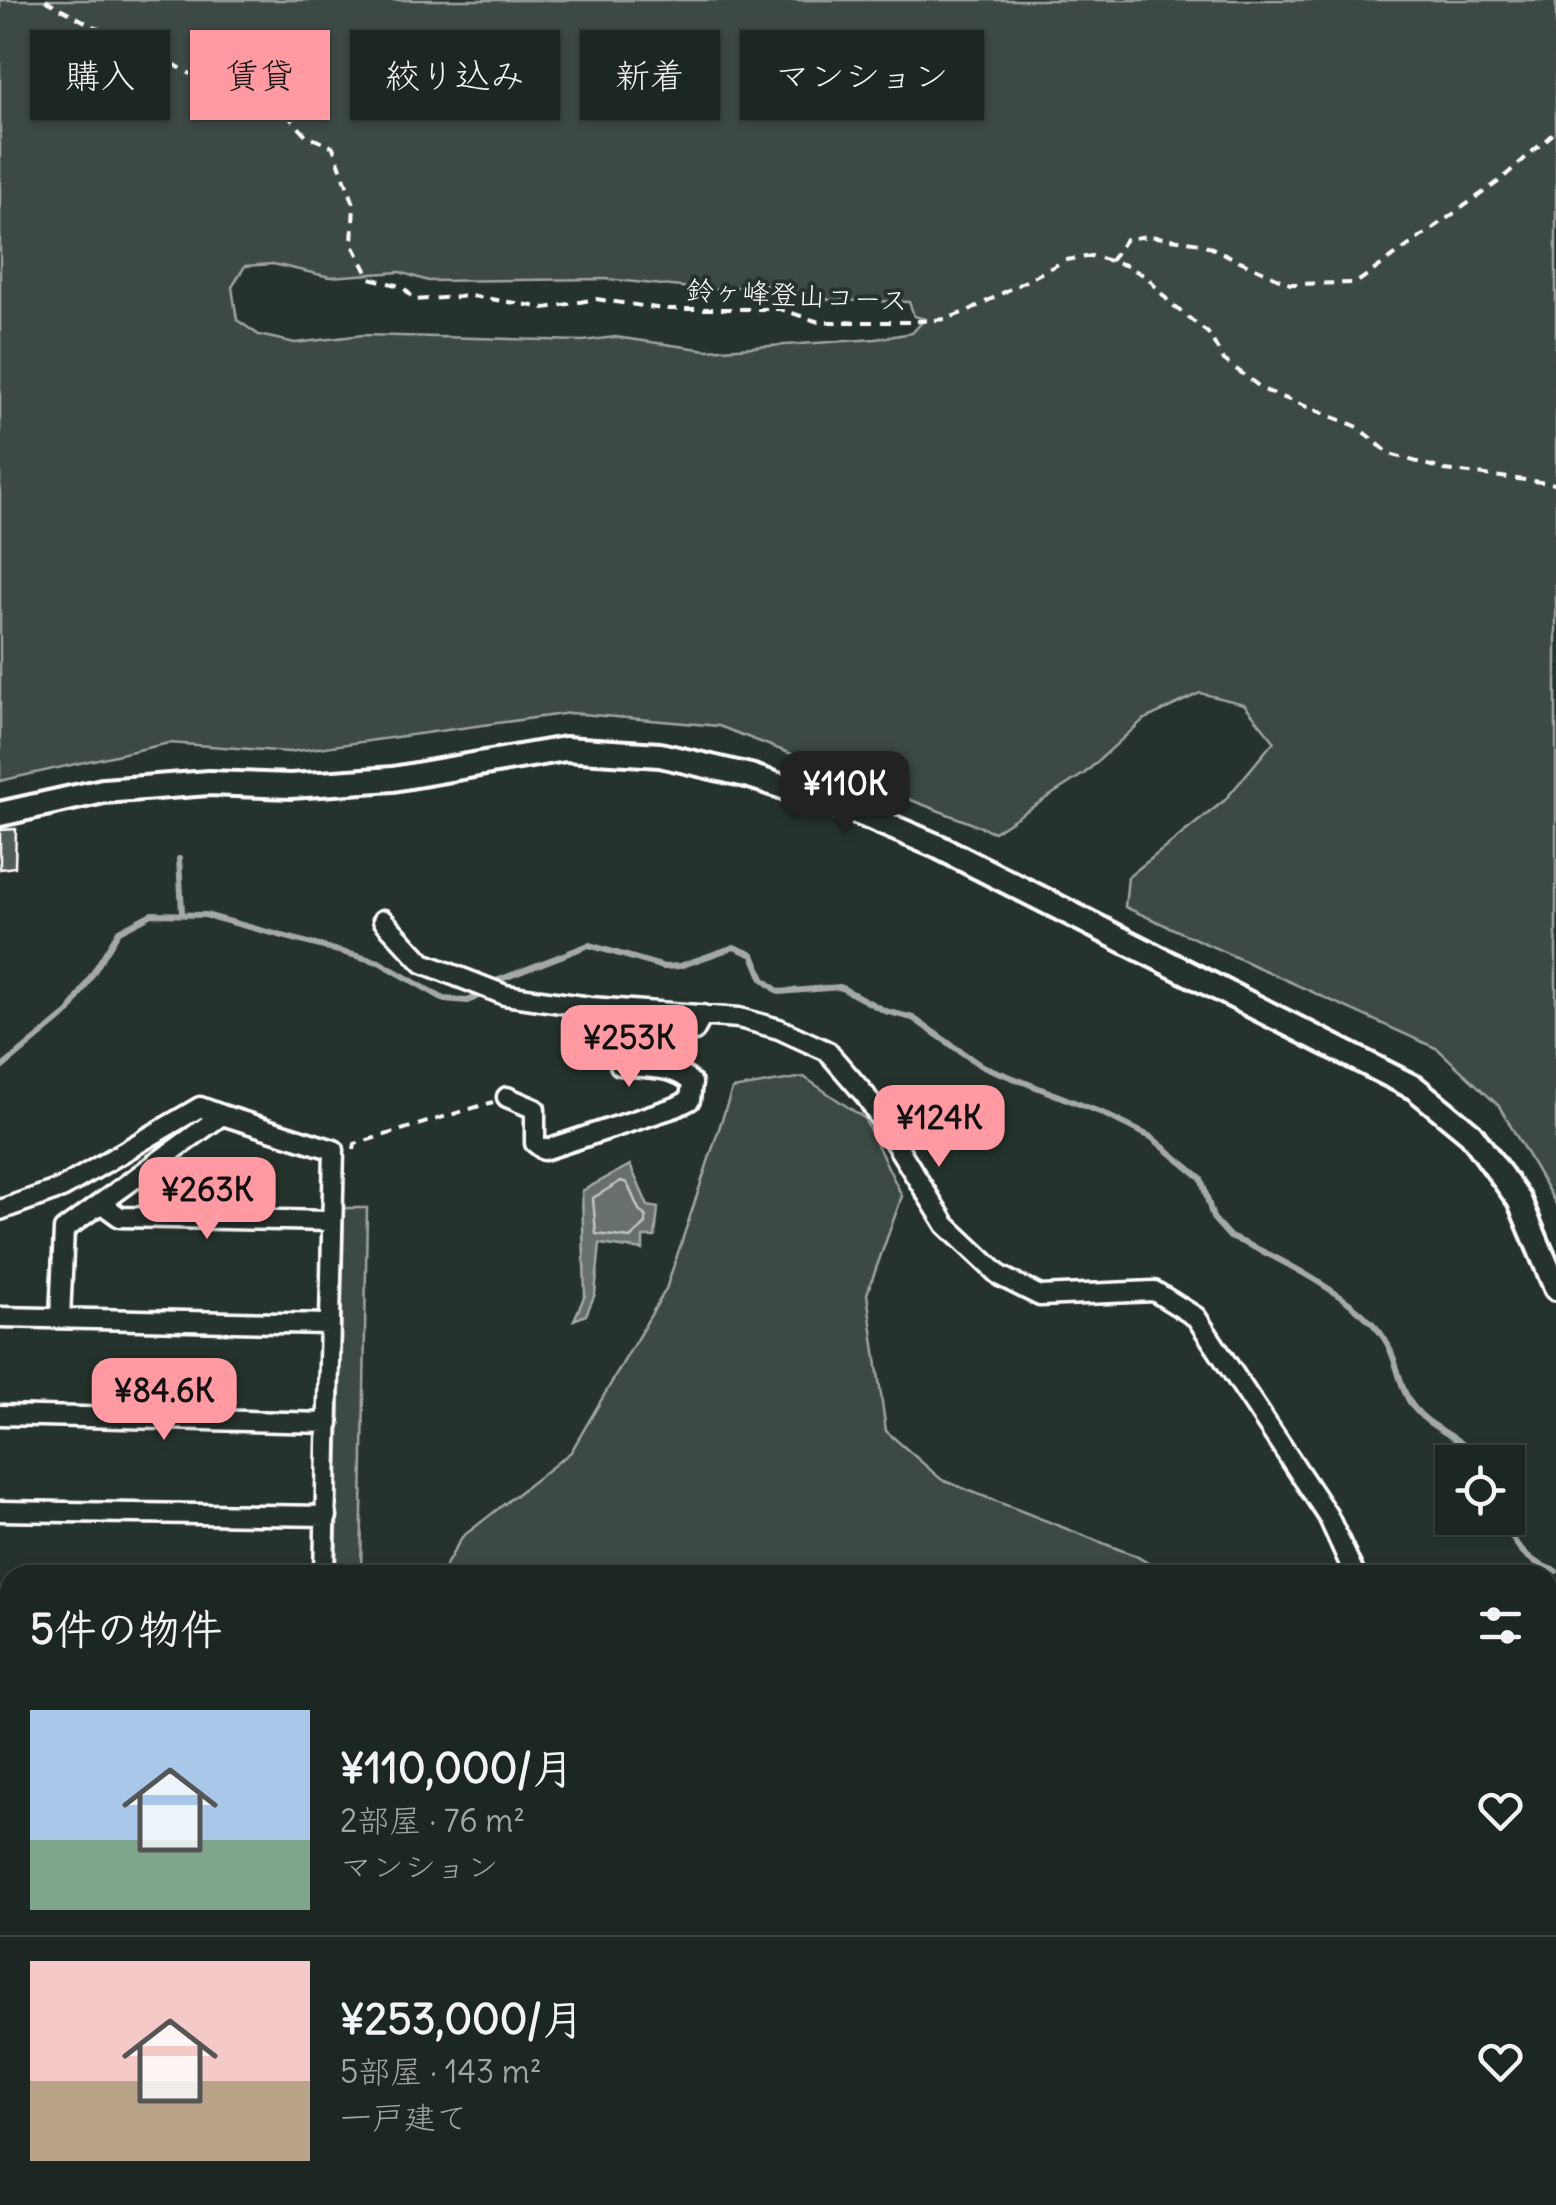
<!DOCTYPE html>
<html lang="ja">
<meta charset="utf-8">
<style>
:root{--surface:#1c2622;--page:#252e2a;--text:#f1f3f6;--muted:#a0a5a5;--line:#3a4340;--accent:#ff9aa2}
body{margin:0;font-family:Delius,"Klee One",sans-serif;background:var(--page);color:var(--text);height:100vh;display:flex;flex-direction:column;font-size:38px;white-space:nowrap}
*{box-sizing:border-box;margin:0}
p{font-size:32px;color:var(--muted)}
.icon{flex:none;width:55px;height:55px;fill:none;stroke:currentColor;stroke-width:2;stroke-linecap:round;stroke-linejoin:round}
.map{position:relative;flex:1;overflow:hidden}
.side{position:absolute;left:0px;top:1565px;width:1558px;height:640px;display:flex;flex-direction:column;background:var(--surface);border-radius:30px 30px 0 0;box-shadow:0 2px 8px #0004,0 0 0 2px var(--line)}
.side>*{flex:none}
.top-card{position:absolute;left:30px;top:30px;width:1000px;height:90px;display:flex;gap:20px}
.fabs{position:absolute;left:1435px;top:1445px;display:grid;gap:20px}
.fabs a{display:grid;place-items:center;width:90px;height:90px;border-radius:0px;background:var(--surface);box-shadow:0 2px 8px #0004,0 0 0 2px var(--line);font-size:50px}
.price{position:absolute;translate:-50% -85px;padding:0 22px;border-radius:20px;background:var(--accent);color:#111;font-size:32px;line-height:65px;filter:drop-shadow(0 2px 5px #0008)}
.price::after{content:'';position:absolute;left:50%;top:60px;width:30px;height:22px;margin-left:-15px;background:inherit;clip-path:polygon(0 0,100% 0,50% 100%)}
.price.active{background:#222;color:#fff}
ul{padding:0;list-style:none}
li{display:flex;align-items:center;gap:30px;height:250px;padding:0 30px}
li+li{border-top:2px solid var(--line)}
li span{display:grid;place-items:center;flex:none;width:280px;height:200px;border-radius:0px;color:#555}
li>.icon{margin-inline-start:auto}
span .icon{width:120px;height:120px;fill:#fffc;stroke-width:1}
li b{font-size:42px}
h2{display:flex;justify-content:space-between;align-items:center;height:120px;padding:0 30px;font-size:42px}
.pill{padding:0 35px;border-radius:0px;background:var(--surface);box-shadow:0 2px 8px #0004,0 0 0 2px var(--line);font-size:35px;line-height:90px}
.pill.active{background:var(--accent);color:#111}
.map>svg:first-child{display:block}
.green{fill:#3e4944;stroke:#9ea4a2;stroke-width:2.5;fill-rule:evenodd}
.water{fill:#67706c;stroke:#a4a9a7;stroke-width:2.5}
.lines{fill:none;stroke-linecap:round;stroke-linejoin:round}
.shore{stroke:#c2c6c4;stroke-width:2.5}
.stream{stroke:#a4a9a7;stroke-width:6}
.building{fill:#515c57;stroke:#fff;stroke-width:2.5}
.minor-casing{stroke:#fff;stroke-width:25}
.tertiary-casing{stroke:#fff;stroke-width:30}
.path{stroke:#fff;stroke-width:4;stroke-dasharray:10 8;stroke-linecap:butt}
.minor{stroke:#26332d;stroke-width:18}
.tertiary{stroke:#26332d;stroke-width:22}
.labels{text-anchor:middle;stroke-width:8;stroke-linejoin:round;paint-order:stroke}
.street-label{font-size:28px;fill:#fff;stroke:#26332d}
</style>
<div class="map">
<svg width="1556" height="2205" viewBox="0 0 1556 2205">
<rect width="100%" height="100%" fill="#26332d"/>
<filter id="ink" filterUnits="userSpaceOnUse"><feTurbulence type="fractalNoise" baseFrequency=".01" numOctaves="2"/><feDisplacementMap in="SourceGraphic" scale="20" xChannelSelector="R" yChannelSelector="G"/><feConvolveMatrix kernelMatrix="1 2 1 2 8 2 1 2 1" color-interpolation-filters="sRGB"/></filter>
<g filter="url(#ink)">
<path class="green" d="M0,0H1556V1204L1499,1106L1438,1049L1125,907L1128,877L1225,800L1274,741L1244,704L1200,693L1143,720L1085,773L994,832L719,726L570,713L289,752L169,743L0,781ZM273,264L330,277L400,272L428,281L607,279L709,290L765,284L830,300L909,302L914,316L925,319L912,333L876,339L707,350L615,337L583,341L363,335L295,343L259,335L237,320L232,287L245,266Z
M804,1077L864,1118L902,1196L867,1294L886,1431L942,1480L1136,1556L1168,1575H440L462,1537L571,1452L666,1289L732,1089Z
M344,1208H367L361,1575H336Z
M10,2117V2195H1503L1504,2205H0V2122Z"/>
<path class="water" d="M630,1165L648,1206L658,1208L655,1237H643V1250L600,1244L595,1294L586,1315L574,1320L585,1295L582,1191Z"/>
<g class="lines">
<path class="shore" d="M621,1181L627,1183L639,1210L646,1217V1224L630,1238L596,1234L593,1198Z"/>
<path class="stream" d="M179,859L182,912
M491,983L589,945L664,967L680,966L734,947L753,955L763,979L779,992L840,987L885,1011L913,1018L980,1065L1102,1113L1151,1137L1201,1178L1213,1218L1230,1237C1273,1254 1359,1299 1384,1338C1399,1360 1398,1389 1415,1409C1432,1430 1460,1435 1481,1462
M0,1069L69,1012L119,931L152,914L205,915L379,962L444,999L468,1001L480,995
M1505,1518C1513,1546 1527,1562 1556,1571"/>
</g>
<path class="building" d="M16,829L15,867L0,869V830Z"/>
<g class="lines">
<g class="minor-casing">
<path id="minor" d="M383,920L423,963L505,995L590,1007L739,1018L779,1029L827,1051L866,1096L946,1225L1000,1276L1040,1296L1154,1291L1196,1317L1328,1516L1355,1575
M507,1097L535,1109V1143L544,1150L676,1107L690,1100L692,1083C675,1065 644,1068 620,1065L618,1039L628,1032L694,1031L703,1015
M102,1204L120,1217L331,1221
M0,1210L62,1188L200,1107L222,1115
M0,1317L329,1324
M60,1318L64,1230L222,1115L334,1150L324,1575
M0,1415L329,1423
M0,1511L327,1516
M0,1622H10
M0,1725H10
M0,1825H10
M1548,1852L1556,1857
M0,1924H10
M0,2026L10,2027
M0,2085L10,2081"/>
</g>
<g class="tertiary-casing">
<path id="tertiary" d="M0,814L103,791L209,783L291,786L393,779L565,749L660,755L750,776L847,808L939,847L1415,1088L1471,1134L1519,1200L1556,1288"/>
</g>
<path class="path" d="M45,0L130,46H143L211,86H222L258,107L289,117L307,136L333,147L354,204L352,243L370,278L403,287L415,300L472,296L546,308L596,299L662,309H780L819,322H909L946,319L968,311L1066,260L1092,256L1125,265L1147,277L1170,303L1208,333L1224,360L1264,390L1356,426L1390,454L1445,470L1556,484
M1110,261L1126,239L1149,236L1201,243L1290,284L1356,283L1498,182L1556,131
M354,1150L355,1144L493,1102"/>
<use href="#minor" class="minor"/>
<use href="#tertiary" class="tertiary"/>
</g>
</g>
<g class="labels">
<g class="street-label">
<text transform="translate(797 295) rotate(3)" y="10">鈴ヶ峰登山コース</text>
</g>
</g>
</svg>
<div class="fabs">
<a><svg class="icon" aria-label="locate" viewBox="0 0 24 24"><circle cx="12" cy="12" r="6"/><path d="M12 2v4M12 18v4M2 12h4M18 12h4"/></svg></a>
</div>
<b class="price active" style="left:845px;top:836px">¥110K</b>
<b class="price" style="left:629px;top:1090px">¥253K</b>
<b class="price" style="left:939px;top:1170px">¥124K</b>
<b class="price" style="left:207px;top:1242px">¥263K</b>
<b class="price" style="left:164px;top:1443px">¥84.6K</b>
<div class="top-card">
<a class="pill">購入</a>
<a class="pill active">賃貸</a>
<a class="pill">絞り込み</a>
<a class="pill">新着</a>
<a class="pill">マンション</a>
</div>
<section class="side">
<h2>5件の物件<svg class="icon" aria-label="filters" viewBox="0 0 24 24"><path d="M4 7h16M4 17h16"/><circle cx="9" cy="7" r="2"/><circle cx="15" cy="17" r="2"/></svg></h2>
<ul>
<li><span style="background:linear-gradient(#a9c7e8 65%,#7fa58c 0)"><svg class="icon" aria-label="home" viewBox="0 0 24 24"><path d="M3 11l9-7 9 7M6 9v11h12V9"/></svg></span><div><b>¥110,000/月</b><p>2部屋 · 76 m²</p><p>マンション</p></div><svg class="icon" aria-label="heart" viewBox="0 0 24 24"><path d="M12 20l-8-8c-3-5 5-10 8-4 3-6 11-1 8 4z"/></svg></li>
<li><span style="background:linear-gradient(#f6c9c9 60%,#b9a48a 0)"><svg class="icon" aria-label="home" viewBox="0 0 24 24"><path d="M3 11l9-7 9 7M6 9v11h12V9"/></svg></span><div><b>¥253,000/月</b><p>5部屋 · 143 m²</p><p>一戸建て</p></div><svg class="icon" aria-label="heart" viewBox="0 0 24 24"><path d="M12 20l-8-8c-3-5 5-10 8-4 3-6 11-1 8 4z"/></svg></li>
</ul>
</section>
</div>
